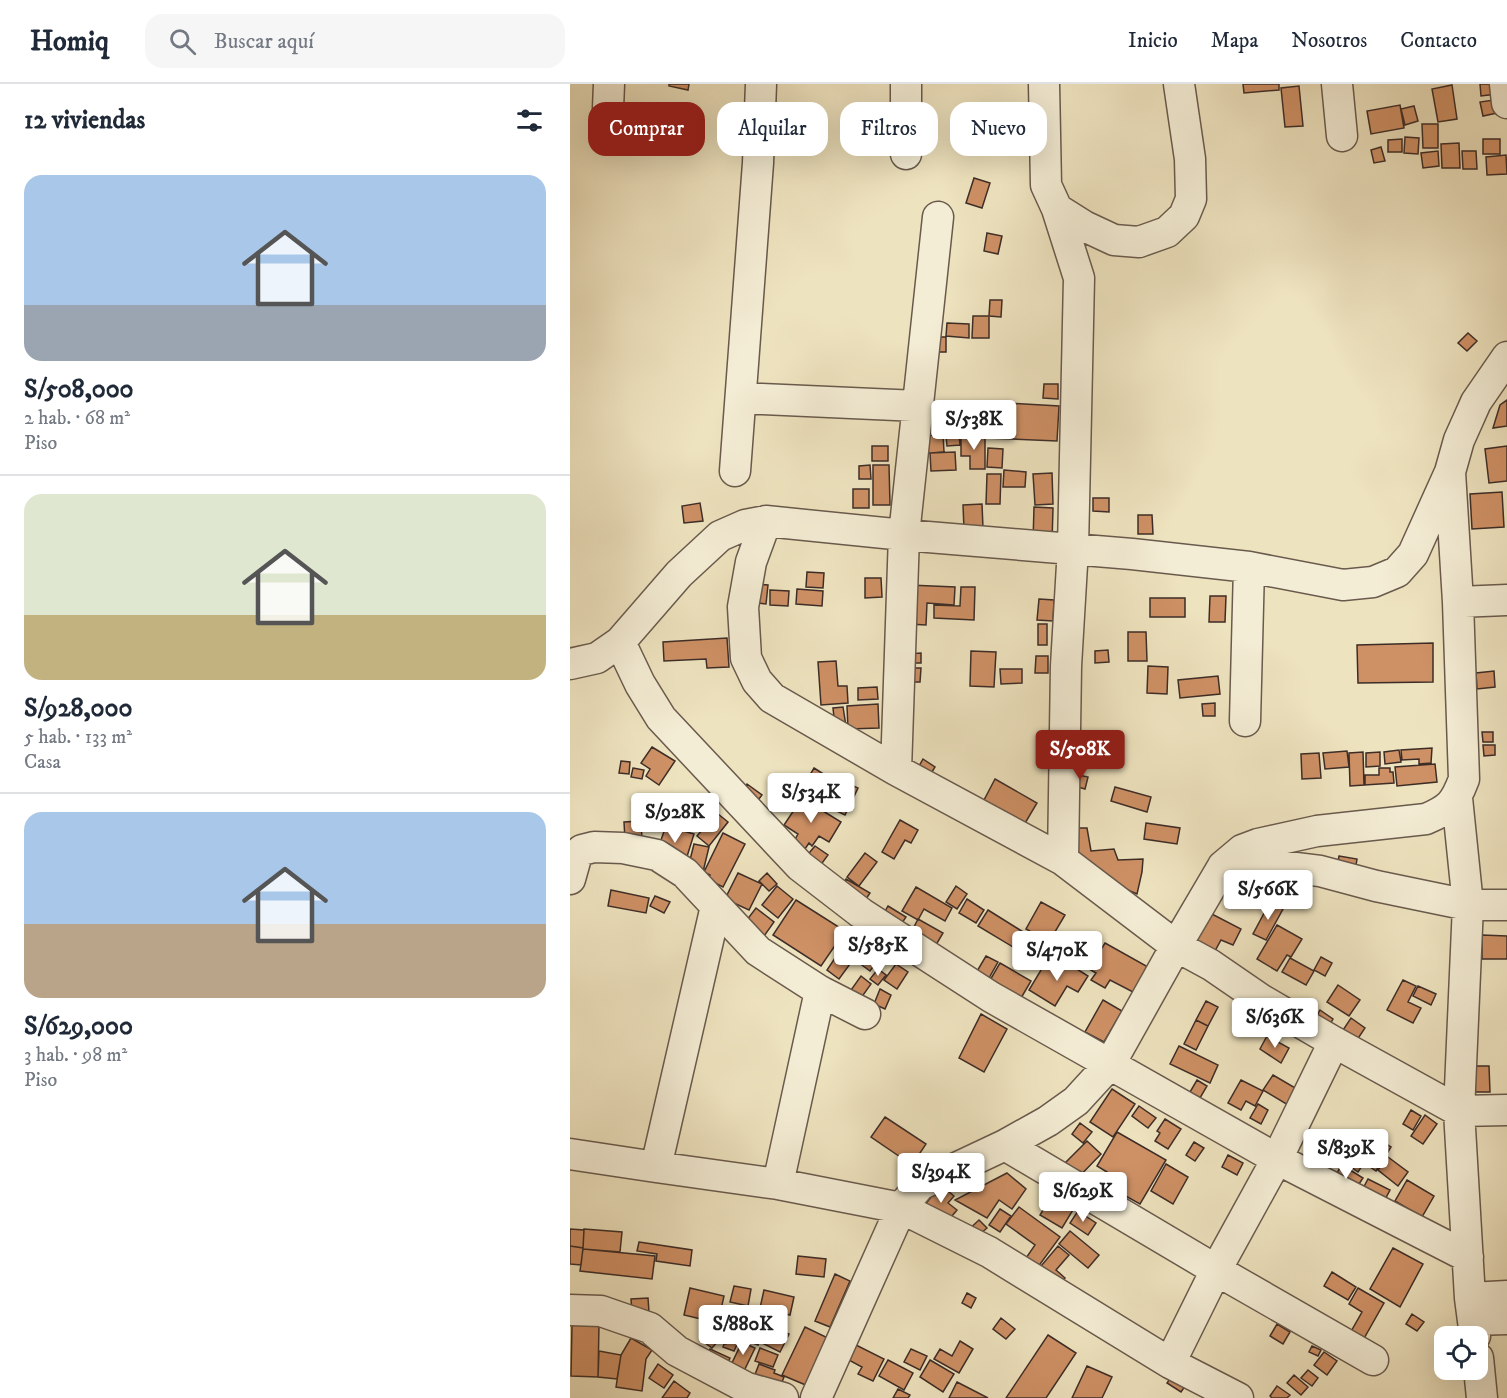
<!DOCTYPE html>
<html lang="es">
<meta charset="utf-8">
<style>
:root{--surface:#fff;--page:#f6f6f7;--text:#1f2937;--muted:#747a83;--line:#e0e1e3;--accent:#8f2418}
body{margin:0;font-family:"IM FELL DW Pica",serif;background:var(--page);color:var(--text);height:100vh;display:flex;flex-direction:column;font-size:22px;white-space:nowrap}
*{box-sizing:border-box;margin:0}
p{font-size:20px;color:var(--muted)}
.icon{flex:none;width:33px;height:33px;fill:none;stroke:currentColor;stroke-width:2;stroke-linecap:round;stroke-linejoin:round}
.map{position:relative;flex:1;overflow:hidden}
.sheet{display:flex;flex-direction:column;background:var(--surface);width:570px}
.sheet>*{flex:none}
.guide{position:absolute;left:18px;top:18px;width:570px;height:54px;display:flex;gap:12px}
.tools{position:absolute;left:864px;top:1242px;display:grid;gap:12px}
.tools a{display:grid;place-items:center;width:54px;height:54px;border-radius:12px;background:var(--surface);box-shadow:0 6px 24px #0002;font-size:30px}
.price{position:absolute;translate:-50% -51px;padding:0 14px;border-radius:6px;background:#fff;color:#222;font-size:20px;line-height:39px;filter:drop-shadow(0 2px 3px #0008)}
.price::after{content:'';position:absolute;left:50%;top:36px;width:18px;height:14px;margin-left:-9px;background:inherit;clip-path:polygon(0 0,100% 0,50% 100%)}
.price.current{background:var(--accent);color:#fff}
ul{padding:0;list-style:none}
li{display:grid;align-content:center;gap:12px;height:318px;padding:0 24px}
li+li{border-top:2px solid var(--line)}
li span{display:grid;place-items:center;height:186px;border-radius:18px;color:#555}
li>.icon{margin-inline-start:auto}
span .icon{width:108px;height:108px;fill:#fffc;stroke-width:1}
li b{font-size:26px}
h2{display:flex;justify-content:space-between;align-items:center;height:72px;padding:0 24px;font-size:26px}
.pill{padding:0 21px;border-radius:18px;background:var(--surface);box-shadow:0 6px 24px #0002;font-size:21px;line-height:54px}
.pill.current{background:var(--accent);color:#fff}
header{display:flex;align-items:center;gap:36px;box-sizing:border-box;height:84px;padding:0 30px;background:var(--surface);border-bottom:2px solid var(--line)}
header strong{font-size:28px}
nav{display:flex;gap:33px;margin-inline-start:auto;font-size:21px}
.search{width:420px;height:54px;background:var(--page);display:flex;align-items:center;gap:15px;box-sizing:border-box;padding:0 21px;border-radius:18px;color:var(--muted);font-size:22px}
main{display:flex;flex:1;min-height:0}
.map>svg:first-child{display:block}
.building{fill:#ce9065;stroke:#3d2d27;stroke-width:1.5}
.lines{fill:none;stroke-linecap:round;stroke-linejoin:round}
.minor-casing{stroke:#695a4d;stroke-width:33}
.minor{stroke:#f4edd5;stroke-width:30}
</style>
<header>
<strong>Homiq</strong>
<div class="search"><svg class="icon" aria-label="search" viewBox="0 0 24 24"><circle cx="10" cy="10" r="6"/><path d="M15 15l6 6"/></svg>Buscar aquí</div>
<nav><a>Inicio</a><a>Mapa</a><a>Nosotros</a><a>Contacto</a></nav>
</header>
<main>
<section class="sheet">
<h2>12 viviendas<svg class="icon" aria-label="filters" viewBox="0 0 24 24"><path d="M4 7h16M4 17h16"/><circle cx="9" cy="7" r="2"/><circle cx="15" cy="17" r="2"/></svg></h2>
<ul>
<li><span style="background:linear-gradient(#a9c7e8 70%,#9aa5b1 0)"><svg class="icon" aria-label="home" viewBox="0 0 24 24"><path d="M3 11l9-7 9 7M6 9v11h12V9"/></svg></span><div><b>S/508,000</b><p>2 hab. · 68 m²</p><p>Piso</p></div></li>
<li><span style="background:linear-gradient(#dfe7d0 65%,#c2b280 0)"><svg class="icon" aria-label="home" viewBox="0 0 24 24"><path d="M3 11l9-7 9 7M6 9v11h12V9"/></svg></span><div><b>S/928,000</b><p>5 hab. · 133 m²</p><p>Casa</p></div></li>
<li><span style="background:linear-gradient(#a9c7e8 60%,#b9a48a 0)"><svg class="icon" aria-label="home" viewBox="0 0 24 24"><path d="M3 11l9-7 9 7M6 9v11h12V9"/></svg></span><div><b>S/629,000</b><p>3 hab. · 98 m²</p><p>Piso</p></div></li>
</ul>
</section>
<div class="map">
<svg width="937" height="1314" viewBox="0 0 937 1314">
<rect width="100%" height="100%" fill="#eee3bf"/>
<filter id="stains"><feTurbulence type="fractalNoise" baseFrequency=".00333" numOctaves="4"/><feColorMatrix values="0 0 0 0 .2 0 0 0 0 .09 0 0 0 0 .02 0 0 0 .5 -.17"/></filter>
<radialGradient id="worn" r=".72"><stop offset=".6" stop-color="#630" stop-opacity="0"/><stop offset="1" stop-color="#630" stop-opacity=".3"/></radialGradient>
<path class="building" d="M99,0H119L118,6L99,2Z
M673,0H709V6L674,9Z
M910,0H926L927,10L911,12Z
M882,1L887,35L868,38L862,5Z
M729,2L733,42L715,43L711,4Z
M930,15L932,28L913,32L910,18Z
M830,21L834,44L801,50L797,27Z
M844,22L848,37L835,41L831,25Z
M199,40L213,41V53H199Z
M852,40H868V64H853Z
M305,44L306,59L290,60L289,45Z
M835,53L849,54L848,70L834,69Z
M832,55V68H818V56Z
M913,55H930V70H913Z
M889,59L890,84H872L871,60Z
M811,63L815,77L804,79L801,66Z
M868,67L869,82L853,84L851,69Z
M892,67H906L907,85H893Z
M936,71L937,90L917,91L916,73Z
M404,94L420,99L412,124L396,119Z
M417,149L432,152L428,170L414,167Z
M420,216H432L431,233L419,232Z
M403,232H419V254H402Z
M377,239L399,240V254L376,252Z
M898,249L907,257L897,267L888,259Z
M360,253H376V268H360Z
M474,300H488V315L473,314Z
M937,316V342L923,344L930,321Z
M418,318L489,322L487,357L416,354Z
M373,350L374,368L347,370L346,353Z
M389,351L390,361L377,362L376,352Z
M391,353H415V385H400V372H391Z
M302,362H318V377H302Z
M937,362V397L919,399L915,365Z
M418,364L433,365L432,384L417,383Z
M385,368L386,386L361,387L360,369Z
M300,381L301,395H289V382Z
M303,381H319L320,421H303Z
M434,386L456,388L455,403H433Z
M482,389L483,420L465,421L463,390Z
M417,390H431L430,420H416Z
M283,405H299V424H283Z
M932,408L934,443L902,445L900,410Z
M523,414H539V428L523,427Z
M130,419L133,437L114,439L112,422Z
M412,420L413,444L394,445L393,421Z
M464,423L483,424L482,458L463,457Z
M568,431H582L583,450H568Z
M237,488L254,489L253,504L236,503Z
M295,494H311L312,513L295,514Z
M183,500L198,501L196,520L181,518Z
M339,501L385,503L384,521L357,519L356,541L338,540Z
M391,503H405L404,536L364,534V521L390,522Z
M227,505L253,507L252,522L226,520Z
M200,506L219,507L218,522L200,521Z
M640,512H656L655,538H639Z
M580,514H615V533H580Z
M469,515L484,516L483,537L467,536Z
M468,540H477V561H468Z
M558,548H576L577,577H558Z
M157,554L159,583L137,584L136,575L94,577L93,558Z
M863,559V598L788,599L787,561Z
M538,566L539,578L525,579V567Z
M401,567L426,568L424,603L400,602Z
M351,569V579H338V570Z
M466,572H478V589H465Z
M266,577L268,602H277L278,619L251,621L248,578Z
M578,582L598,583L597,610L577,609Z
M338,584H351L350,598H337Z
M430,585H452V599L431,600Z
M924,587L925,603L907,605L906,589Z
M648,592L650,610L610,614L608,596Z
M307,603L308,615L288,616V604Z
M645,619V632H633L632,620Z
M308,620L309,644L278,645L277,622Z
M273,623L276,642L265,643L263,624Z
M912,648H923V658H913Z
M913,661H925V671L914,672Z
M82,663L105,677L89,701L76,692L80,685L71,679Z
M862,664L861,679L849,680V675L832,676L831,666Z
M829,666L831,678L815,680L814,668Z
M777,667L779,683L755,685L753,669Z
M793,668L794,701L780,702L779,669Z
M810,668V682L796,683V669Z
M749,669L751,694L732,695L731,670Z
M353,675L365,683L356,698L344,691Z
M51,677L60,678L59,690L49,689Z
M865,680L867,698L827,702L825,683Z
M63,684L74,686L72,695L61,693Z
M244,684L263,696L250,718L231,706Z
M809,684H820V688H823L824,699L795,701V691H809Z
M504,690L518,693L515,705L501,701Z
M268,695L288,704L275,731L256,722Z
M425,695L467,719L454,741L413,718Z
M177,700L192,711L183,723L169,712Z
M545,703L581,713L577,728L541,717Z
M232,714L271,738L259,758L249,752L242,762L239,759L235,765L224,757L228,750L214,741Z
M137,721L158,738L139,762L127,752L133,745L123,738Z
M96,723L123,728L121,745L93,740Z
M330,736L348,746L341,759L335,756L324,775L312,768Z
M71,737L72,755L55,756L54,738Z
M576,739L610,744L607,760L574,755Z
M96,742L124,750L115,779L86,770Z
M503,744H517L521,767L544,765L548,776L573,775L572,788L567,810L503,782Z
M153,749L175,760L153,803L137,795L140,791L134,788Z
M124,760L139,763L132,792L117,788Z
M245,762L258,771L247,786L234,775Z
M295,769L307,778L289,802L277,793Z
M769,772L787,775L785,787L767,784Z
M168,789L192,800L179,826L155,815Z
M197,789L207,800L199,807L189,797Z
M276,795L300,809L292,821L268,808Z
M207,802L223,815L208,834L192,821Z
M386,802L397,810L387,825L376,818Z
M346,803L382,824L375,837L354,825L348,836L332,827Z
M41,806L79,814L76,829L38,822Z
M85,812L100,818L94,829L80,822Z
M397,815L414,826L406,839L389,829Z
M226,816L275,847L251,882L203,851Z
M471,818L495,831L473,868L459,860L465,850L456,845Z
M700,818L713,825L696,856L683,850Z
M318,822L336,833L326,848L309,838Z
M186,824L204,838L192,855L173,841Z
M418,826L458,851L448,866L408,842Z
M638,828L671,845L663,861L651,856L639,878L618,868Z
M348,835L373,849L363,866L339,853Z
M707,841L732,855L721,873L717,871L707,887L687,875Z
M912,851L937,852V875H912Z
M505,855L516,863L505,878L495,870Z
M535,859L578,883L563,908L540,896L535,904L521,896L526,889L519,885Z
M302,866L311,872L300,887L292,881Z
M456,868L469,875L463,885L450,878Z
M267,871L280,880L269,895L257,886Z
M416,872L428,878L415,901L403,894Z
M751,873L762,879L755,892L744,886Z
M720,874L744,887L736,901L712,888Z
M491,875L518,892L508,908L497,902L485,922L459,906L474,881L483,887Z
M430,879L461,897L447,921L416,903Z
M326,880L338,888L327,905L314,896Z
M308,885L316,891L308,901L300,895Z
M291,892L301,900L291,914L281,906Z
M833,896L846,902L838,918L851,924L843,939L817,926Z
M768,901L790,916L779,932L757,918Z
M848,902L866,910L861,921L843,912Z
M310,905L321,911L315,925L304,920Z
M533,916L552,927L534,958L515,948Z
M636,917L648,923L638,942L626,936Z
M750,926L763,935L754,951L741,942Z
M411,930L437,945L414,988L389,974Z
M781,934L795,944L781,965L767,955Z
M626,936L638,942L626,966L614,960Z
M697,952L719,964L711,979L690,965Z
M609,962L648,981L640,999L600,980Z
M896,982H919L920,1008H896Z
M703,991L727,1005L718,1021L693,1006Z
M627,996L637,1002L630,1014L620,1008Z
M671,996L693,1007L685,1022L676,1017L671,1026L658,1019Z
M542,1005L565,1020L543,1053L520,1038Z
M688,1020L698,1026L691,1040L680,1034Z
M569,1022L586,1034L578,1044L562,1032Z
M841,1026L851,1032L843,1046L833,1040Z
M855,1031L867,1040L853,1060L841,1052Z
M315,1033L356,1060L342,1081L301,1053Z
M595,1035L611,1045L598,1065L585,1057L590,1049L587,1047Z
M510,1039L522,1048L513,1059L502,1050Z
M547,1048L596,1076L570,1120L545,1106L537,1120L519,1109L528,1093L532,1095L537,1088L527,1082Z
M798,1048L821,1063L806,1087L794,1079L788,1088L777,1080Z
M517,1057L531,1070L502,1100L488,1086Z
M624,1058L634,1064L625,1077L616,1071Z
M658,1071L673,1079L667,1091L652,1083Z
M818,1073L838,1088L828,1102L808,1086Z
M596,1080L618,1093L603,1120L581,1107Z
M772,1081L793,1094L781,1112L760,1099Z
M437,1089L456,1105L442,1125L429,1116L417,1134L385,1116Z
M798,1095L820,1106L811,1123L789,1112Z
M837,1096L864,1112L852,1133L825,1117Z
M371,1101L384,1112L378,1119L387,1126L376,1139L354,1122Z
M487,1103L509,1116L492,1144L470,1131Z
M449,1123L490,1153L462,1191L450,1183L465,1161L436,1140Z
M430,1125L441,1132L430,1148L419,1141Z
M508,1127L526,1139L518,1151L500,1139Z
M409,1136L417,1144L403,1156L396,1148Z
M0,1145L14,1146L13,1164L0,1162Z
M14,1145L52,1148L50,1168L13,1165Z
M500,1147L529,1171L518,1184L489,1160Z
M69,1158L122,1166L120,1182L86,1177L87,1170L67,1167Z
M0,1162L13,1164L11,1181L0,1180Z
M488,1162L499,1171L486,1186L495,1194L486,1204L466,1188Z
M823,1164L853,1180L830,1223L800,1205Z
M13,1165L85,1172L82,1195L10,1187Z
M228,1172L256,1175L254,1193L226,1190Z
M762,1188L786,1203L778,1216L754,1202Z
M265,1190L280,1197L260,1243L245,1237Z
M164,1202L181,1205L178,1222L160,1218Z
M120,1204L154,1212L148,1239L114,1231Z
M788,1204L814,1219L788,1265L775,1258L792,1228L779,1220Z
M194,1206L224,1213L220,1231L190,1224Z
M397,1209L406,1214L401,1224L392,1219Z
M78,1214L79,1228L62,1229L61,1215Z
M182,1226L200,1234L188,1261L170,1254L164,1267L153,1263L154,1260H156L166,1238L174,1242Z
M842,1230L854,1238L847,1247L836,1240Z
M431,1234L445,1245L436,1255L423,1245Z
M146,1239L156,1248L142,1264L131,1256Z
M707,1240L720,1248L713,1260L700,1252Z
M2,1241H29L28,1293L1,1292Z
M200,1241L219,1250L210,1268L192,1259Z
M235,1243L260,1255L238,1302L212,1291Z
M478,1251L506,1269L476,1314H436Z
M61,1254L82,1266L76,1275L72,1307L46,1303L51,1271Z
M390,1257L403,1265L389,1289L364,1275L370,1265L382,1272Z
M172,1258L185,1264L174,1287L161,1281Z
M282,1259L314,1275L303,1297L288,1290L292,1283L275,1274Z
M742,1262L751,1266L748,1272L739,1268Z
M190,1264L208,1271L203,1283L185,1277Z
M140,1265L160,1274L153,1289L133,1279Z
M341,1265L357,1272L350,1286L334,1278Z
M29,1267L51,1271L47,1295L28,1293Z
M754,1268L767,1277L757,1291L744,1281Z
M318,1276L343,1289L334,1306L309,1292Z
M360,1276L384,1290L373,1308L350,1293Z
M88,1280L103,1291L94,1304L79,1294Z
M189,1280L205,1286L204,1289L214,1293L207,1311L181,1301Z
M517,1282L542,1293L532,1314H502Z
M738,1286L748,1294L742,1302L731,1294Z
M604,1289L618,1298L611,1308L597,1299Z
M724,1291L738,1303L731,1311L717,1299Z
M104,1297L120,1309L117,1314H92Z
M387,1298L418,1314H379Z
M707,1302L720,1311L717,1314H702L700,1312Z
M328,1305L340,1311L338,1314H323Z"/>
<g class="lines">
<g class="minor-casing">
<path id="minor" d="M474,0L476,101L487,125L509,194L503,464L496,582L493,776
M767,0L772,52
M935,0L937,19
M37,49L39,0
M336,70V0
M487,125L514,142L544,156L569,158L597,148L614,132L621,115L620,75L609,0
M172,314L348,322
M165,387L188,79L191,0
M196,437L181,478L173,523L176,574L187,597L202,614L326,686L493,776L606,862L641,881L692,916L764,958L889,1027L937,1026
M888,518L937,516
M50,558L70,600L91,634L230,782L291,829L421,913L707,1075L898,1173
M0,580L27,574L50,558L109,490L150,452L175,441L196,437L334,451L562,470L679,483L773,501L803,498L827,488L843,470L880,388L889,356L898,336L906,318L937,273
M675,637L679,483
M326,686L334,451L368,133
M887,714L898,821L889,1027L900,1214L905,1252
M653,782L701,781L750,787L806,802L898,821H937
M0,795L7,770L12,766L24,763L53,764L87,771L115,789L188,867L250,907L295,930
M435,1061L646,1186L803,1276
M0,1070L86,1083L208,1100L331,1124L419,1168L600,1279L668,1314
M86,1083L146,822
M208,1100L250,907
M900,1214L937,1212
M0,1226L31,1227L80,1244L107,1267L177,1304L213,1314
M903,1236L937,1235
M908,1274L912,1314
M600,1279L646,1186L707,1075L764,958
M246,1314L331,1124L350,1101L435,1061L478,1037L506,1017L540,980L606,862L653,782L672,766L688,760L747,747L856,735C880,725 885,719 894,695L888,518L880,388"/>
</g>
<use href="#minor" class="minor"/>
</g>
<rect width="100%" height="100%" filter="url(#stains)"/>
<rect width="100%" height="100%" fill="url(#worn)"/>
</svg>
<div class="tools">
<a><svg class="icon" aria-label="locate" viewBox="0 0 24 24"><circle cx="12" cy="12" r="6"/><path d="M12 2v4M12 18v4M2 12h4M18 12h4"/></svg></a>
</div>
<b class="price" style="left:404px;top:367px">S/538K</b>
<b class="price current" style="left:510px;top:697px">S/508K</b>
<b class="price" style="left:241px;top:740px">S/534K</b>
<b class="price" style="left:105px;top:760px">S/928K</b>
<b class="price" style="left:698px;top:837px">S/566K</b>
<b class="price" style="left:308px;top:893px">S/585K</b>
<b class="price" style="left:487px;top:898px">S/470K</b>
<b class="price" style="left:705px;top:965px">S/636K</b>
<b class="price" style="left:776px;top:1096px">S/839K</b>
<b class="price" style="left:371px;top:1120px">S/394K</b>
<b class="price" style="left:513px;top:1139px">S/629K</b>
<b class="price" style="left:173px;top:1272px">S/880K</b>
<div class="guide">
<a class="pill current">Comprar</a>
<a class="pill">Alquilar</a>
<a class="pill">Filtros</a>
<a class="pill">Nuevo</a>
</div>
</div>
</main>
